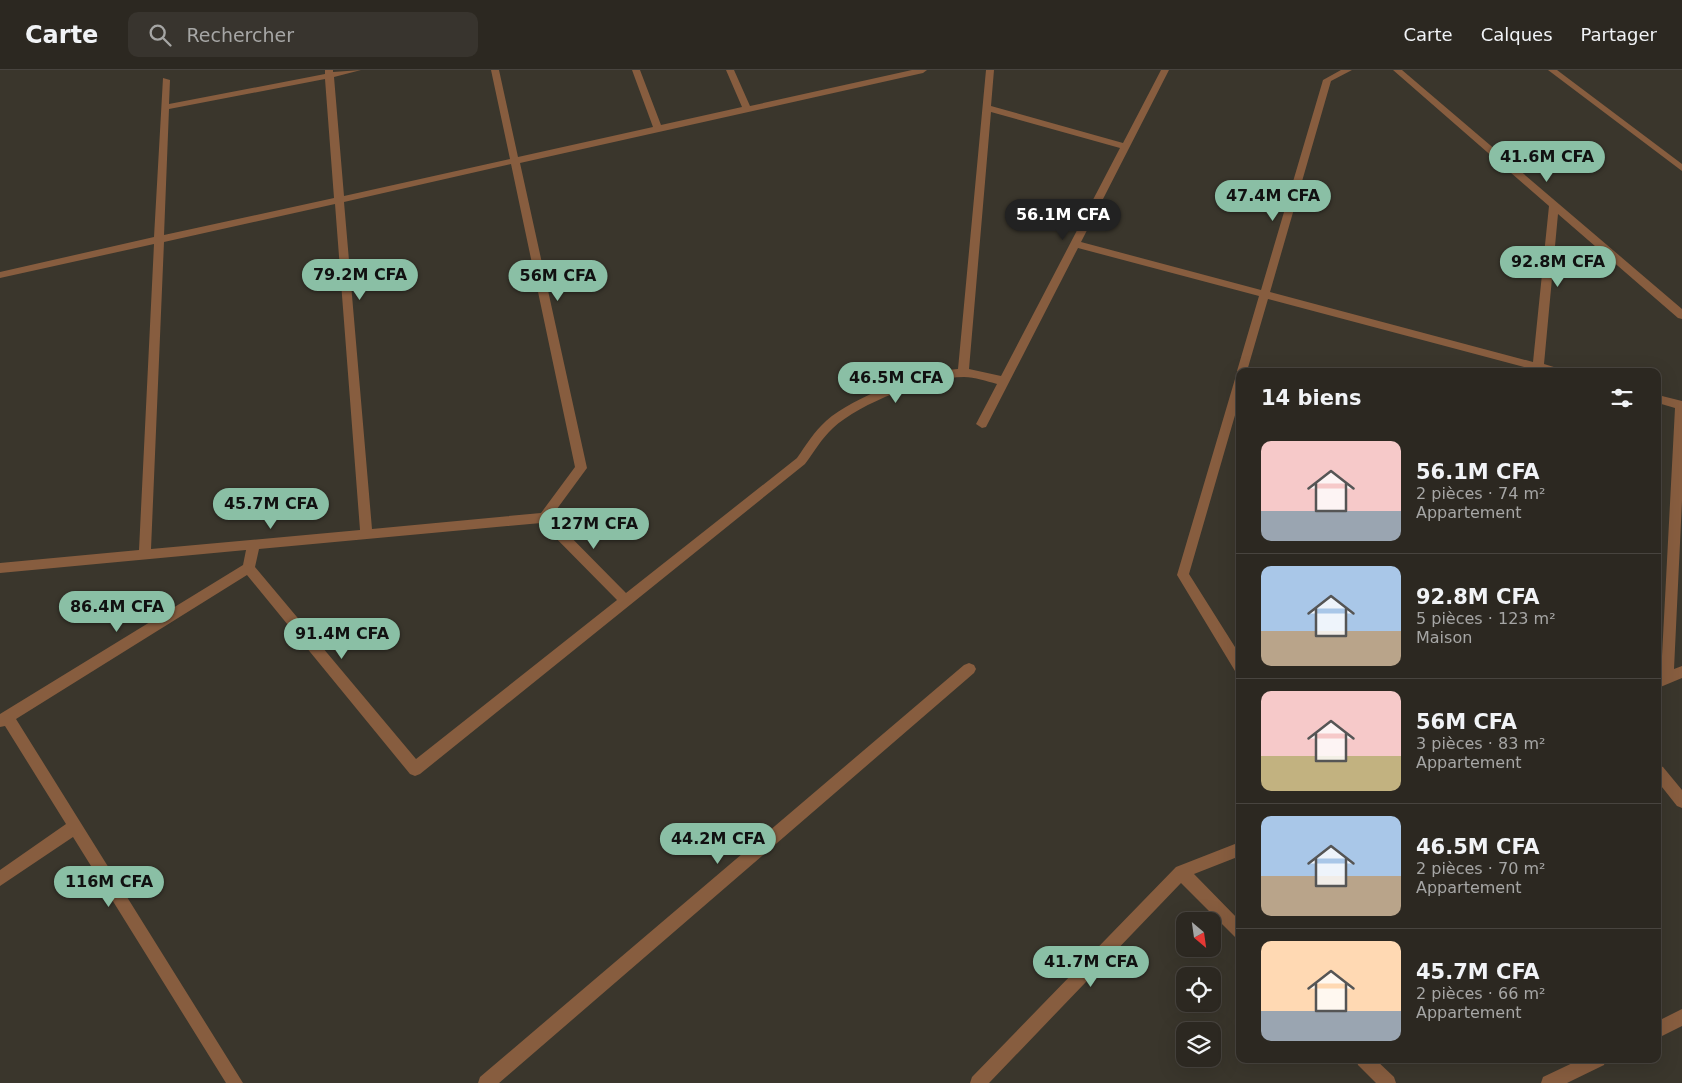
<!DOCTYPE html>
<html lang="fr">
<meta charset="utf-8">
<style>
:root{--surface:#2c2821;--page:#38342e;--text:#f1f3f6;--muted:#a6a6a5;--line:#48443f;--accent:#8abfa5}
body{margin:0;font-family:"DejaVu Sans",sans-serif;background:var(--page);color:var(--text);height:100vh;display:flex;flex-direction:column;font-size:19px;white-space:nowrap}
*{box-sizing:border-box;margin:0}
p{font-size:16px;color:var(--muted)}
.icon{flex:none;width:28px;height:28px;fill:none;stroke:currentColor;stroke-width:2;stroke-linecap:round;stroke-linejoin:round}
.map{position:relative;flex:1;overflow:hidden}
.side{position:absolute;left:1236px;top:298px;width:425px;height:695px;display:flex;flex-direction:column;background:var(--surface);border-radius:10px;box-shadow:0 5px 20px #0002,0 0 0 1px var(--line)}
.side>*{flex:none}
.needle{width:32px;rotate:151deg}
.controls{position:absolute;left:1176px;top:842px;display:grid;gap:10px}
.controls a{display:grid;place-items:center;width:45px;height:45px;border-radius:10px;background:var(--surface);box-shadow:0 5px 20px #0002,0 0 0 1px var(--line);font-size:25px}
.price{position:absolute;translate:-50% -42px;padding:0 11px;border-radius:18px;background:var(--accent);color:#111;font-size:16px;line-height:32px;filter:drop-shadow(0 1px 2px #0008)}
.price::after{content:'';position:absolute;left:50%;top:30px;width:15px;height:11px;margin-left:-8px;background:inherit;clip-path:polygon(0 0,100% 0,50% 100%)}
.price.on{background:#222;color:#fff}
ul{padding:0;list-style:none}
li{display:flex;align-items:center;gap:15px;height:125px;padding:0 25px}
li+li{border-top:1px solid var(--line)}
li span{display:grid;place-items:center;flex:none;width:140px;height:100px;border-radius:10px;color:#555}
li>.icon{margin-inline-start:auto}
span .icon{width:60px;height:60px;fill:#fffc;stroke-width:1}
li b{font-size:21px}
h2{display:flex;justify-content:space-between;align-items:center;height:60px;padding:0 25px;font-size:21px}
header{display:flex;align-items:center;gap:30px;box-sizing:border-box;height:70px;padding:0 25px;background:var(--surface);border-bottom:1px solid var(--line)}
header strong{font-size:24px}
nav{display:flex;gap:28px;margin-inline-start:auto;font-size:18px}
.search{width:350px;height:45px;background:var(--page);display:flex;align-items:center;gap:12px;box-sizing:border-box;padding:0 18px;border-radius:10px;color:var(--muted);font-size:19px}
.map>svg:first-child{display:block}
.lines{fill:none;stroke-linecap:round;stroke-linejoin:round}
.street{fill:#875d3f;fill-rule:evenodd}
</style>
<header>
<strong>Carte</strong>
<div class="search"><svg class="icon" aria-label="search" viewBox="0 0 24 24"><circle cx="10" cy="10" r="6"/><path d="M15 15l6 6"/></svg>Rechercher</div>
<nav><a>Carte</a><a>Calques</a><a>Partager</a></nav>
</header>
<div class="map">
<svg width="1682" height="1013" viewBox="0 0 1682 1013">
<rect width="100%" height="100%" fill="#3a362c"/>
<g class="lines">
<path class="street" d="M325,0H333V2L361,0L334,7L344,126L510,89L491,0H499L518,87L653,57L632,0H640L661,55L742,37L726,0H734L750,36L912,0H927L923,3L520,93L587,398L551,447L626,523L797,388C806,375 814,362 826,351C854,326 921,302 958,299L986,0H994L991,36L1123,73L1161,0H1169L1081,172L1261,220L1323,10L1341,0H1352L1331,11L1270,222L1533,292L1549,136L1393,0H1402L1682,239V249L1678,248L1558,144L1544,294L1557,298L1558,301H1539L1268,229L1247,301H1240V304L1237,301L1259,226L1078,178L986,357L982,358L976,354L997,314C986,311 975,307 964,307C927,307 860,333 833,358C822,368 814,382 805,394L420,704L415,706L410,704L247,505L16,649L243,1013H226L73,767L0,816V800L66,754L5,656L0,657V644L243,495L246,480L0,503V493L139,480L154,174L0,208V202L154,167L163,8L170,10L169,34L325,4ZM325,9L334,128L164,165L169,39ZM991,42L1120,78L1001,306L969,299ZM511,94L575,397L541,443L372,459L344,132ZM335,134L360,460L151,479L164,172ZM541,453L617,530L416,689L255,497L259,479Z
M1548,0H1557L1682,94V101Z
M1240,305V328L1189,504L1240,585V603L1235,601L1177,505L1235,309Z
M1658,325L1682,331V431L1674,599L1682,596V608L1658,618V606L1661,605L1675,338L1658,333Z
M969,593L974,595L976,599L974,603L499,1013H478L480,1007L964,595Z
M1658,695L1663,697L1682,720V738L1677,736L1658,712Z
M1240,772V786L1194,804L1240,851V870L1235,867L1181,813L989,1013H970L972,1007L1176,797Z
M1682,939V956L1658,968V951Z
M1356,989H1375L1394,1007L1396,1013H1376L1358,995Z
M1581,989H1606L1604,995L1567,1013H1541L1543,1007Z"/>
</g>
</svg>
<div class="controls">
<a><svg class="needle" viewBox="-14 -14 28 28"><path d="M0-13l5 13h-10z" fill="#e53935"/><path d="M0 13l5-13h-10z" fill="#a6a6a5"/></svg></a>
<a><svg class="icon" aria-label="locate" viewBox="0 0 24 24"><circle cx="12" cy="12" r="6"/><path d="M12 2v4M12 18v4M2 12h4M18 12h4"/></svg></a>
<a><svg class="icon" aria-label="layers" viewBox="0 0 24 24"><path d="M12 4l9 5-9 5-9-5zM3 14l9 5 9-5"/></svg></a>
</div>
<b class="price" style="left:1547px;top:113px">41.6M CFA</b>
<b class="price" style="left:1273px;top:152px">47.4M CFA</b>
<b class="price on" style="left:1063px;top:171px">56.1M CFA</b>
<b class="price" style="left:1558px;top:218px">92.8M CFA</b>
<b class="price" style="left:360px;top:231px">79.2M CFA</b>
<b class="price" style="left:558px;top:232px">56M CFA</b>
<b class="price" style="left:896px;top:334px">46.5M CFA</b>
<b class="price" style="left:271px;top:460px">45.7M CFA</b>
<b class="price" style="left:594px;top:480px">127M CFA</b>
<b class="price" style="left:117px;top:563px">86.4M CFA</b>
<b class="price" style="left:342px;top:590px">91.4M CFA</b>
<b class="price" style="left:718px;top:795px">44.2M CFA</b>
<b class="price" style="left:109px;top:838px">116M CFA</b>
<b class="price" style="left:1091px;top:918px">41.7M CFA</b>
<section class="side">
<h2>14 biens<svg class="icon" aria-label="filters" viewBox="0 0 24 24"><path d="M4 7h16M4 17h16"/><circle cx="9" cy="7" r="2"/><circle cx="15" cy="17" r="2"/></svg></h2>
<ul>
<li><span style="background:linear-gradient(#f6c9c9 70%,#9aa5b1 0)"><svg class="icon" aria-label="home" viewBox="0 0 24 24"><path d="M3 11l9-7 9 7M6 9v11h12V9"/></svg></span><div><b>56.1M CFA</b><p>2 pièces · 74 m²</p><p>Appartement</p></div></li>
<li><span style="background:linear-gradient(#a9c7e8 65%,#b9a48a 0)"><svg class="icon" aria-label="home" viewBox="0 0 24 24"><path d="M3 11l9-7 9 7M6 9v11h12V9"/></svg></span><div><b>92.8M CFA</b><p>5 pièces · 123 m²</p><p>Maison</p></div></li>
<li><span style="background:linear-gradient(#f6c9c9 65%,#c2b280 0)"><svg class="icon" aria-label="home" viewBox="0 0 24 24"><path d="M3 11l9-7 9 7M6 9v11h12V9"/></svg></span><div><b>56M CFA</b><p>3 pièces · 83 m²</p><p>Appartement</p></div></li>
<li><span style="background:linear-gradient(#a9c7e8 60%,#b9a48a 0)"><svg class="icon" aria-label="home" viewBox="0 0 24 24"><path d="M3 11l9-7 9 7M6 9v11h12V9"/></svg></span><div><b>46.5M CFA</b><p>2 pièces · 70 m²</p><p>Appartement</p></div></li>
<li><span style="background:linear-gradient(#ffd9b3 70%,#9aa5b1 0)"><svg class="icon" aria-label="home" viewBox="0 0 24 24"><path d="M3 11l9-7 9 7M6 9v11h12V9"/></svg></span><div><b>45.7M CFA</b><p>2 pièces · 66 m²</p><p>Appartement</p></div></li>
</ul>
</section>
</div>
